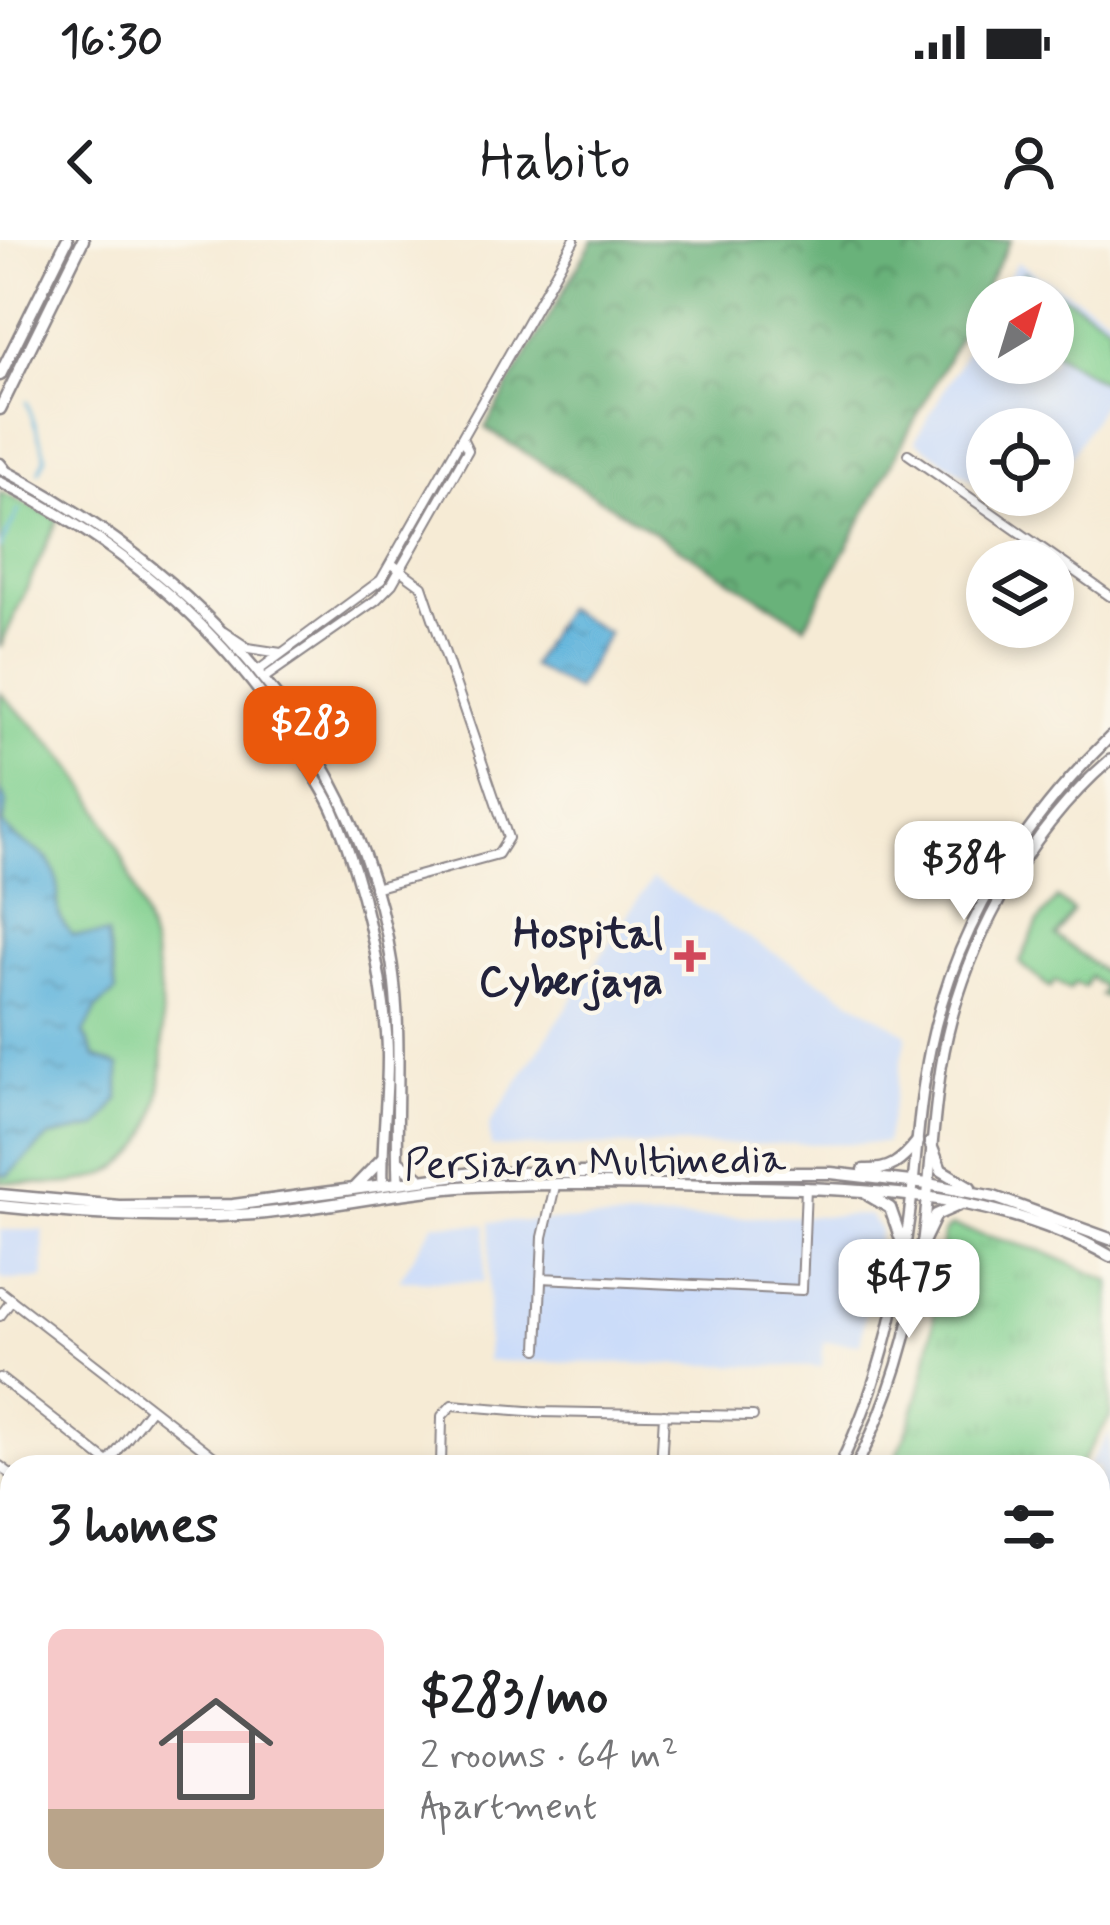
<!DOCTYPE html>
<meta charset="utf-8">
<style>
:root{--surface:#fff;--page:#f2f2f2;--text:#202124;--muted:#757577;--accent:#ea580c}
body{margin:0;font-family:Mynerve,sans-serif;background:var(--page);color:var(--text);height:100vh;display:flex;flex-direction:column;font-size:45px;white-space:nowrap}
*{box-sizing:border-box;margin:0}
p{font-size:39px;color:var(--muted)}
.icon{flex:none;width:66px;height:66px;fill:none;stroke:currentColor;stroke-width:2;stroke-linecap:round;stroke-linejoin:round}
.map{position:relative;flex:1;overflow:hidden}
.details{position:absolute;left:0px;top:1215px;width:1110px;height:471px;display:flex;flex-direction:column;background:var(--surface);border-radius:36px 36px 0 0;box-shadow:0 6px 18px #0003}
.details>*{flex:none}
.needle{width:78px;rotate:38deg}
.controls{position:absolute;left:966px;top:36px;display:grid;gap:24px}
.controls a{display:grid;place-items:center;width:108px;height:108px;border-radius:50%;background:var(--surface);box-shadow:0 6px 18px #0003;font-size:60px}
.price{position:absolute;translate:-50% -102px;padding:0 27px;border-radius:24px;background:#fff;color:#222;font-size:39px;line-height:78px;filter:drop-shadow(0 3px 6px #0008)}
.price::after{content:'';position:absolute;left:50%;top:72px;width:36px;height:27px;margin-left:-18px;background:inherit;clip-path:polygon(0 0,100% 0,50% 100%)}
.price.on{background:var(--accent);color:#fff}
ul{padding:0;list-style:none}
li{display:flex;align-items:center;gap:36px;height:300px;padding:0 48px}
li span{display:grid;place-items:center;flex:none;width:336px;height:240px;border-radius:18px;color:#555}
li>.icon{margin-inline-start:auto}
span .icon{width:144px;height:144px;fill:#fffc;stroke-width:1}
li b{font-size:51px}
h2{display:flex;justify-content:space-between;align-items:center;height:144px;padding:0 48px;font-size:51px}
.status{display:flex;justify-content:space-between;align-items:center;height:84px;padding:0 60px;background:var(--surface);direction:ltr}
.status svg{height:33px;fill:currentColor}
header{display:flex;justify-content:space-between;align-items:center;height:156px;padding:0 48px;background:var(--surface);font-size:54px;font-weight:600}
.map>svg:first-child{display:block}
.built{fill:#cbdcf9}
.grass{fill:url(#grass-tufts);stroke:#527966;stroke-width:3}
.forest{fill:url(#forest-crowns);stroke:#466a5a;stroke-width:3}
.park{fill:#82d090;stroke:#527966;stroke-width:3}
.water{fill:url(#water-ripples);stroke:#406b8c;stroke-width:3}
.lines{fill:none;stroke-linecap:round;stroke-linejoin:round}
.stream{stroke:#5fb4dc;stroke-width:3}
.minor-casing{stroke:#8c8688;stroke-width:12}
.tertiary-casing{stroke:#8c8688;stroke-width:14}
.primary-casing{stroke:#8c8688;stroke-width:15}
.minor{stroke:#fff;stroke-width:8}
.tertiary{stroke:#fff;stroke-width:9}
.primary{stroke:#fff;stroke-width:10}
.poi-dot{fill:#d1495b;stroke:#fbf7ec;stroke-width:4.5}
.labels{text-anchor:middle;stroke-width:9;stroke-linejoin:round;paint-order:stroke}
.poi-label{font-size:42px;font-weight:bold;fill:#22223b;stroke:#fbf7ec;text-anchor:end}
.street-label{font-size:42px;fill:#22223b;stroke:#fbf7ec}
</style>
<div class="status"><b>16:30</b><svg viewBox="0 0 49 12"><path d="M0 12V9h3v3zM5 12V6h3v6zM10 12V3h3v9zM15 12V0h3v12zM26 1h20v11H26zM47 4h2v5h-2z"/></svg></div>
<header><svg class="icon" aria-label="back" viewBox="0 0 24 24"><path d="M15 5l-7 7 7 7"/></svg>Habito<svg class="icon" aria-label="person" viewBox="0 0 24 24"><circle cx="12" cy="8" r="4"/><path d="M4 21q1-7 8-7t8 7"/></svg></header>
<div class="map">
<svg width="1110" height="1685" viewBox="0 0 1110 1685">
<defs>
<pattern id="grass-tufts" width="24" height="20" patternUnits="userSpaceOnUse" patternTransform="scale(3)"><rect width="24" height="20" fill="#82d090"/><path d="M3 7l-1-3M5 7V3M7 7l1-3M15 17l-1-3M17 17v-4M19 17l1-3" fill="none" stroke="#70b27d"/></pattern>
<pattern id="forest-crowns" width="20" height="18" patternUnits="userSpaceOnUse" patternTransform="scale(3)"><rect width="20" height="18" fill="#69b27a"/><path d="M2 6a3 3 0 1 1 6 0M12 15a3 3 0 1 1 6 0" fill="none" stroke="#569065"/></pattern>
<pattern id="water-ripples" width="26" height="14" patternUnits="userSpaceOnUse" patternTransform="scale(3)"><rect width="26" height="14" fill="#5fb4dc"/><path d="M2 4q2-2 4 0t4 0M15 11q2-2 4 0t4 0" fill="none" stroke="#4e92b4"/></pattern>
</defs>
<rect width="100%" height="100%" fill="#fbf7ec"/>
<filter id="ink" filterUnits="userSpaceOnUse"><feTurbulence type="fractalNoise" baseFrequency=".00833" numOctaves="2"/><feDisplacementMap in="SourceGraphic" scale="24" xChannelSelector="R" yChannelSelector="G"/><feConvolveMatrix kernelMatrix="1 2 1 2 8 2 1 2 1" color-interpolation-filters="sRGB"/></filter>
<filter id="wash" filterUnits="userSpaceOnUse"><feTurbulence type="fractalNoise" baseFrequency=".004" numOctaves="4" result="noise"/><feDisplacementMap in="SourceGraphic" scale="48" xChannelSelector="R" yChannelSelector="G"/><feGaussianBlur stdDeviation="2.7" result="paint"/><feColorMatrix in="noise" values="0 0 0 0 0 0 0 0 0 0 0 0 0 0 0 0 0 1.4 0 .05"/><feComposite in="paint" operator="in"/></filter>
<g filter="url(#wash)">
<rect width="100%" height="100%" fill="#f6ebd5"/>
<path class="built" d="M1017,22L1110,77V151L1053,247V189H987V250L915,201L987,74V123H1053V57H997Z
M652,639L907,794L886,903L491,907L489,885Z
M869,975L880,990L860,1104L824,1102L822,1127L487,1121L490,982Z
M434,983L486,985L484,1042L399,1040Z
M0,990H43L44,1039L5,1040L0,1036Z
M1110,1191V1473L1098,1466V1227H1087Z"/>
<path class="grass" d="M951,986L1042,1011L1110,1041V1177L1079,1227H891C929,1152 935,1076 943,994Z"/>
<path class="forest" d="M593,0H1011L805,386L485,188Z"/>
<path class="park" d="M1024,32L1110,84V131L1103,142L1053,112V57H1009Z
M0,252L58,279L0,408Z
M0,453C28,480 59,507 81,539C111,584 133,638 148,690C164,744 177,878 131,918C94,951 45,944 0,942Z
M1057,658L1073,671L1056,696L1110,737V759L1100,755L1105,749L1090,737L1084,747L1075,743L1069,750L1055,741L1050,748L1020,723L1038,682Z"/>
<path class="water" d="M564,368L608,393L576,450L531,426Z
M0,549L7,563L3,584C18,608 44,606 54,630C66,657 46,666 72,695H107L116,752L97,768L84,793L95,817L119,826V859L98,887L49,897L7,936L0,934Z
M214,1674H320L318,1685H210Z"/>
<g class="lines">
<path class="stream" d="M27,162L46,217L39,231
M0,307L19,270
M866,1674L883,1685"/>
</g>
</g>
<g filter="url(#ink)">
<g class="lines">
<g class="minor-casing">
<path id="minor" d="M908,214L1110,356
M224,392L248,408L281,413
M259,430L381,340L574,0
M264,438L376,360L392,344L468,210L463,200
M374,648L498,614L508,598L422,346L392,324
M541,1038L802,1050L806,947
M0,1051L227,1227
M0,1076L12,1060
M538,1109L543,997L555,946
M0,1138L114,1227
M108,1223L151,1168
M0,1226L12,1235
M441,1227L442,1176L452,1165L540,1172L753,1176
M661,1227L664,1174
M0,1297L12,1305
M0,1357L12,1340
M0,1379L12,1388
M0,1462L12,1470
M1098,1489L1110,1495
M0,1652L12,1658
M37,1674L55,1685
M156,1685L160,1674"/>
</g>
<g class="tertiary-casing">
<path id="tertiary" d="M0,228C193,328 359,501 392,724C403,796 395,869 398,942
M0,242C129,306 239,402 310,529C319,544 330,560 336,577C364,645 381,726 387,799C390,847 381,897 383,945
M839,1227C882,1141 901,1049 912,954C917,906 920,857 930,809C955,687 1022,583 1110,497
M856,1227C892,1156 914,1080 923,1000C930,943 932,885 941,828C959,715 1023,595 1110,520
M551,1685L555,1674
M570,1685L574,1674"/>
</g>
<g class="primary-casing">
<path id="primary" d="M0,135L67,0
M0,169L83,0
M0,224L4,229
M930,903L941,930L970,947
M398,921L418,937
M864,930C890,931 901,922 917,902
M354,948L382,919
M0,955L119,966L233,965L473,933H831L928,944L994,957L1110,999
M868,955L890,968L904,1008
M0,966C85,975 170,980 255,974C328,968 400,950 473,946C566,942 662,945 756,947C877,949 1002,954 1110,1016
M923,1002L936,975L961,964"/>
</g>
<use href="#minor" class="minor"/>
<use href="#tertiary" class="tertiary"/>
<use href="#primary" class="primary"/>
</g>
</g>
<path class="poi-dot" d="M684 698h12v12h12v12h-12v12h-12v-12h-12v-12h12z"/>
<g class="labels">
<g class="poi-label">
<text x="663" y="707">Hospital<tspan x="663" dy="48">Cyberjaya</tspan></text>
</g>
<g class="street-label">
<text transform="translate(595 920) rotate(-1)" y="15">Persiaran Multimedia</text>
</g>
</g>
</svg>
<div class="controls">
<a><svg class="needle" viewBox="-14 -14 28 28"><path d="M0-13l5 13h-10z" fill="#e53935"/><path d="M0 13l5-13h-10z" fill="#757577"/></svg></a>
<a><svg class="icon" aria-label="locate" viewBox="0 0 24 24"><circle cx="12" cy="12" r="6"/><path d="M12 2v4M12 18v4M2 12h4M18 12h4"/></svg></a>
<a><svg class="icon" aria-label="layers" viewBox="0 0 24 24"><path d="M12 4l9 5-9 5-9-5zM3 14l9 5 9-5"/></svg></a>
</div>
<b class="price on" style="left:310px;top:548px">$283</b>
<b class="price" style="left:964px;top:683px">$384</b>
<b class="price" style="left:909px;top:1101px">$475</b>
<section class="details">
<h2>3 homes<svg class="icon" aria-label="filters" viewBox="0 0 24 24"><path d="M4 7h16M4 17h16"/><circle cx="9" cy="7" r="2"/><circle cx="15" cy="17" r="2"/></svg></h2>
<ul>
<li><span style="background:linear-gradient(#f6c9c9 75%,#b9a48a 0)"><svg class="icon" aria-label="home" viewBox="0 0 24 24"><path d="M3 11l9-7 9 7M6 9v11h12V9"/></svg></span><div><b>$283/mo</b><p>2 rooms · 64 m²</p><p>Apartment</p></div></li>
</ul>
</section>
</div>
